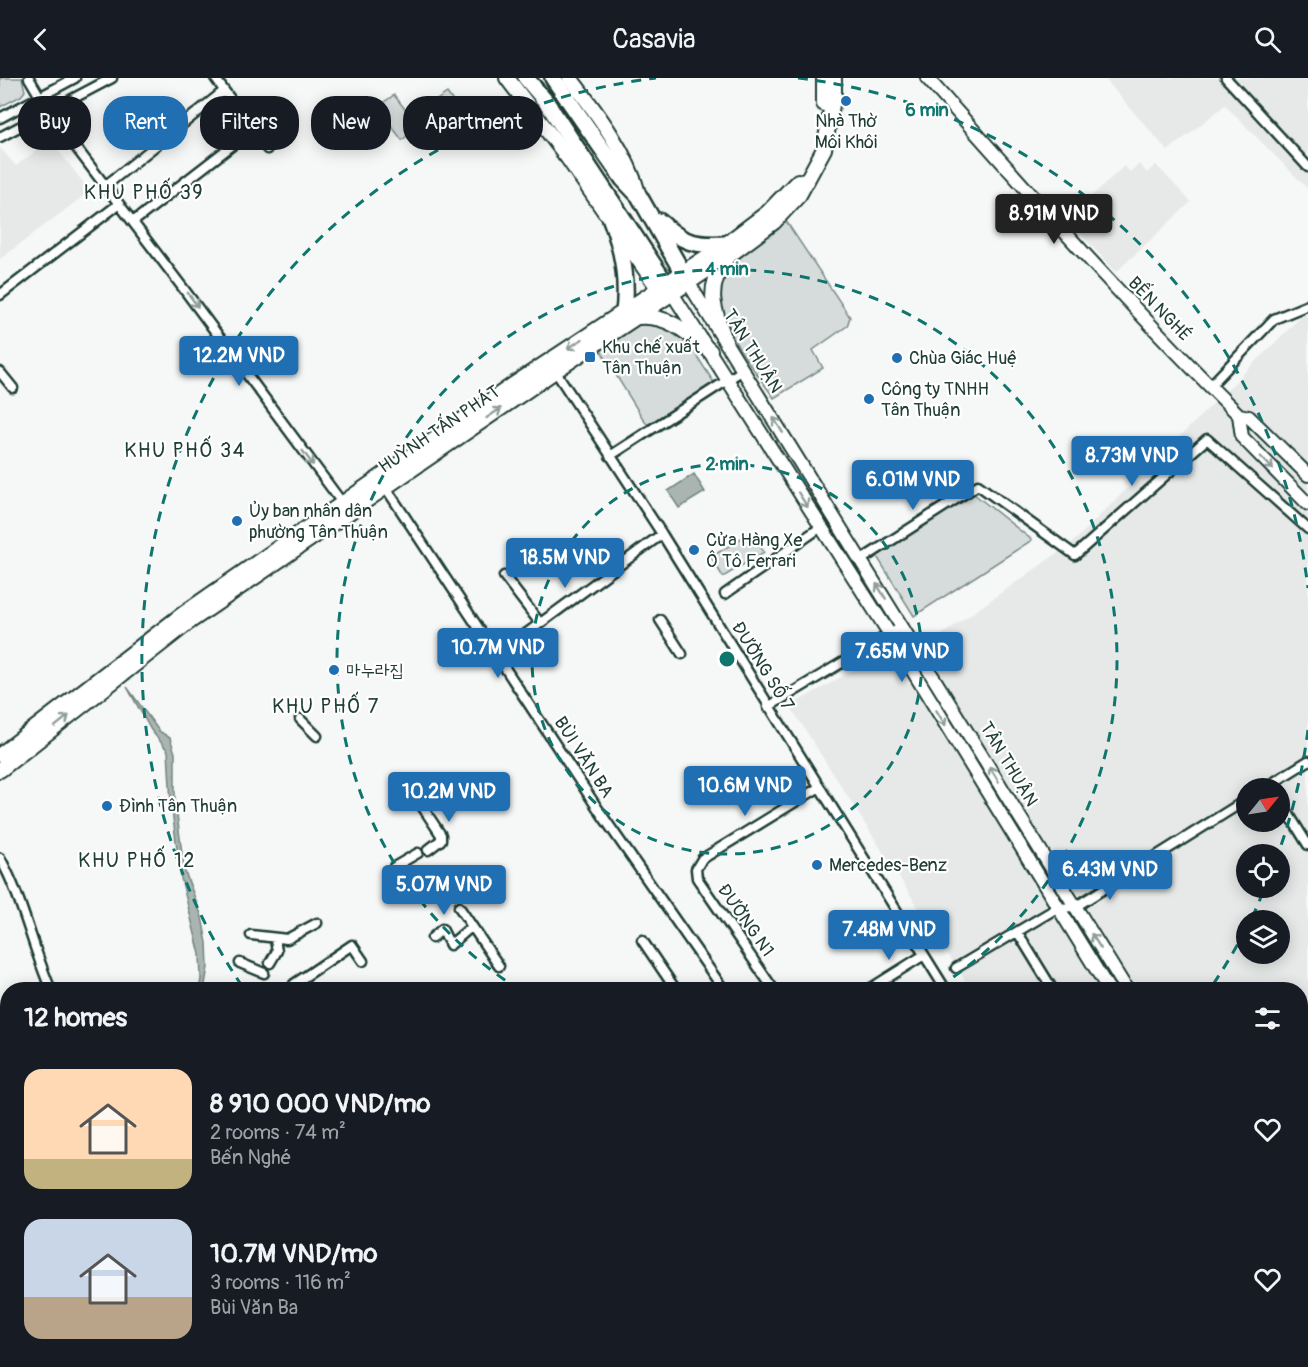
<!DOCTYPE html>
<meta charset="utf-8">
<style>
:root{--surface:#171b24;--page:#242831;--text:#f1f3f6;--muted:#9ea1a6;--accent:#1f6fb2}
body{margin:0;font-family:Pangolin,"Poor Story",sans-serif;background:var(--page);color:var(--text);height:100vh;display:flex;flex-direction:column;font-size:22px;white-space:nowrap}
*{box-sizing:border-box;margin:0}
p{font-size:20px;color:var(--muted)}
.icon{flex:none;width:33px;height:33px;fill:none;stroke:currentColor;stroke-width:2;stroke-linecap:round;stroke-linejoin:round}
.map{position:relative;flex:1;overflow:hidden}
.details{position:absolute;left:0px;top:904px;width:1308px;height:386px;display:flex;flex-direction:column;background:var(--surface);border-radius:24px 24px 0 0;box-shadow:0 3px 15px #0003}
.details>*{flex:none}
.guide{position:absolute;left:18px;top:18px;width:600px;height:54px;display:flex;gap:12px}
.needle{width:39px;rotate:60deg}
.fabs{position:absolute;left:1236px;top:700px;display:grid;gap:12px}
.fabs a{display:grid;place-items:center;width:54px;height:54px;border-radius:50%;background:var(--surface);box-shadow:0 3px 15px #0003;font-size:30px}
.price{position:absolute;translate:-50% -51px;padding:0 14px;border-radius:6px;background:var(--accent);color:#fff;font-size:20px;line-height:39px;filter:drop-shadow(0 2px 3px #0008)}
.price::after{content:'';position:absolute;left:50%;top:36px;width:18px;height:14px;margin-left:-9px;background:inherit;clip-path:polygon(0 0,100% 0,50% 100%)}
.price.active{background:#222;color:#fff}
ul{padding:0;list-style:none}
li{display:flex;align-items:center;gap:18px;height:150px;padding:0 24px}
li span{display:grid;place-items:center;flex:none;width:168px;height:120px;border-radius:18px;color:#555}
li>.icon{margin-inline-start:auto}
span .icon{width:72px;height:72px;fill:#fffc;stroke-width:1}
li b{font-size:26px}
h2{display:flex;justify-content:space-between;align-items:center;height:72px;padding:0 24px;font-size:26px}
.pill{padding:0 21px;border-radius:24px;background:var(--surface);box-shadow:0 3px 15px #0003;font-size:21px;line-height:54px}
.pill.active{background:var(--accent);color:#fff}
header{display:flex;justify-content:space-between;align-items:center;height:78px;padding:0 24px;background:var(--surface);font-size:27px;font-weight:600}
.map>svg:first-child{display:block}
.built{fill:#e6e9e8;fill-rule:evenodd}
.green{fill:#d6dcdb;stroke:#7a8c88;stroke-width:1.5}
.water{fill:#aab5b1;stroke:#72857f;stroke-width:1.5}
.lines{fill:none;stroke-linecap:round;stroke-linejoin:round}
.street-casing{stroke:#1f3d34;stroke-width:13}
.secondary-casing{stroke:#1f3d34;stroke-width:16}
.primary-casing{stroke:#1f3d34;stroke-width:18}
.highway-casing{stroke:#1f3d34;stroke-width:20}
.street{stroke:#fff;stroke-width:8}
.secondary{stroke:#fff;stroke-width:12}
.primary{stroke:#fff;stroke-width:14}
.highway{stroke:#fff;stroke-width:15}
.oneway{stroke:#8f9e9a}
.ring{fill:none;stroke:#0f766e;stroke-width:3;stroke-dasharray:10 8}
.poi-dot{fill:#1f6fb2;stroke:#fff;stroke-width:2}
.labels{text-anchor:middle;stroke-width:4.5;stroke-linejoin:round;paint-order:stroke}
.poi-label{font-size:18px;fill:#1f3d34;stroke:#fff;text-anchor:start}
.street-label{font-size:18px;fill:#1f3d34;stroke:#fff}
.neighbourhood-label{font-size:20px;letter-spacing:1.5px;fill:#1f3d34;stroke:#fff}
.centre{fill:#0f766e;stroke:#fff;stroke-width:3}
.ring-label{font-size:18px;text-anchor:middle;font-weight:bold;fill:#0f766e;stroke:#fff;stroke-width:4.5;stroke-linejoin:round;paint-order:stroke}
</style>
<header><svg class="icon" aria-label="back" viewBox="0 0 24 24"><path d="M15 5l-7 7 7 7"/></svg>Casavia<svg class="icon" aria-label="search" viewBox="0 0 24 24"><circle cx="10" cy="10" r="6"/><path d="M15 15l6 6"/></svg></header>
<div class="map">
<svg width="1308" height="1289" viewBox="0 0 1308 1289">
<rect width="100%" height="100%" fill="#f6f7f7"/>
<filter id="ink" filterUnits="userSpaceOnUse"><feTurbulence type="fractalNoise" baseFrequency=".0167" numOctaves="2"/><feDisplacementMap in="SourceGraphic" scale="12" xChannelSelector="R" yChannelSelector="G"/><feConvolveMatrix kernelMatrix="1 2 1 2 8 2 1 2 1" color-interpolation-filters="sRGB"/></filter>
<g filter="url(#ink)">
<path class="built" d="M1104,0H1308V111L1225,27L1168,73Z
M50,62L90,113L0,181V70L16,88Z
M1139,86L1147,95L1156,87L1191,124L1116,194L1067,141L1124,88L1130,94Z
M1304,236L1308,239V1289H1210L1206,1283L1300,1282V912H971L790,628L882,576L896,589L1072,465ZM1246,711H1280V744H1246ZM1246,777H1280V810H1246ZM1246,843H1280V876H1246Z"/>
<path class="green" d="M0,0H22L25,13L21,18L0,29Z
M447,15L459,32L428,54L415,37Z
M394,17L419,49L402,62L377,29Z
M786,143L850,239L847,248L813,272L823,290L774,320C755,292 700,229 721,194C734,172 766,157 786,143Z
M652,240L684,258L715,306L651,349L645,344L601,273L642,241Z
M974,416L1032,462L914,538L876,477Z
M751,454L764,474L723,499L711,479Z"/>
<path class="water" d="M694,396L705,414L679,430L668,413Z
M127,609L159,653L170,660L175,675V721L184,791L202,839L207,865L208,889L204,912H199L201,901L200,876L181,800L171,725L168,673L151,652Z"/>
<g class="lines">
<g class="street-casing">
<path id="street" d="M29,0L49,34L183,210L343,426
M215,0L267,71
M1226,0L1308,89
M0,40L75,0
M0,59L112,0
M105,108L224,13
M133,144L252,52
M0,217L119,126
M554,291L662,456L946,912
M0,294L13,310
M1210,308L1274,241L1308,227
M610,378L743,292
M384,407L602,737L724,912
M861,482L978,407L1075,477L1207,361L1308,451
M504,498L540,545
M725,516L821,449
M660,542L682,576
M497,577L662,456
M768,629L903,548
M300,641L317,658
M1263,711L1308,683
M412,713L441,757V762L428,772
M1280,722L1308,767
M0,780C23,821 32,869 51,912
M394,789L418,775
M459,829L499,888
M1018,855L1053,912
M251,857L287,861L317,845
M432,860L442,851L450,867L471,849
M642,862L676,912
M240,885L264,895
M270,885L277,873L275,862
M956,890L1057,830L1075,829L1246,722
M294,906L352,867L363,883
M774,912L697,800L696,791L702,781L818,710
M868,912L924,877
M0,1014L8,1009
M0,1125L8,1122
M0,1140L8,1158
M142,1282L145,1289
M185,1282L188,1289
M433,1282L436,1289
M577,1282L581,1289
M590,1282L594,1289
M664,1282L668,1289
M740,1282L744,1289
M760,1282L763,1289
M825,1282L829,1289
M840,1282L843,1289
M959,1282L961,1289
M1179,1282L1184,1289
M39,1289L54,1282
M613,1289L624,1282"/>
</g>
<g class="secondary-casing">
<path id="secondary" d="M927,0C1029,114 1129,229 1239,337L1249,339L1308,397
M688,204L1127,912
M672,215L903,577L1109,912
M1239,337L1242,359L1308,426
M1300,1187L1308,1199
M1300,1215L1308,1226"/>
</g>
<g class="primary-casing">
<path id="primary" d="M507,0L565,76L605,134
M570,0C597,35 627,74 639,118
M824,26V0
M616,149L658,210
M725,183C705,212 714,232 725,262
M639,239C669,237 688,255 710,273
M0,677L183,536L513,307L726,166L767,135L798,103
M0,692L189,544L555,293L727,179L774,144L799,117L824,71L834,16V0"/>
</g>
<g class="highway-casing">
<path id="highway" d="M526,0L547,25L672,215
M553,0L623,101L639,118L688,204
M565,76L587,87
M602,119C619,158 629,192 624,235
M659,143C683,165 694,168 726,166"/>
</g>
<use href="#street" class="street"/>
<use href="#secondary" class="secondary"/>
<use href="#primary" class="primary"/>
<use href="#highway" class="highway"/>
</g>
<defs><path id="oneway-shaft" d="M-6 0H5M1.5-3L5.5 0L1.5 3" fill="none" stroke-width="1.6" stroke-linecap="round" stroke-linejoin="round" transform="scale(1.5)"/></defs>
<g class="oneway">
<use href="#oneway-shaft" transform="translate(193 222) rotate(54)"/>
<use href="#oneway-shaft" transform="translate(575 266) rotate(147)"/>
<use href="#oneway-shaft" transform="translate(494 335) rotate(-34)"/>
<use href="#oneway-shaft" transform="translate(778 347) rotate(-122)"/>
<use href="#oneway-shaft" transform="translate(308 380) rotate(53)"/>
<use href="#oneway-shaft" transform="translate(1267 385) rotate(46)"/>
<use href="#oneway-shaft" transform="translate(803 422) rotate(57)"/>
<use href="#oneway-shaft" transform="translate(881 513) rotate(-122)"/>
<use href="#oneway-shaft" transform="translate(941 640) rotate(59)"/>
<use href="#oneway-shaft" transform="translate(62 643) rotate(-39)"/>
<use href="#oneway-shaft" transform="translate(994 696) rotate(-121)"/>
<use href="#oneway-shaft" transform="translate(1096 863) rotate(-122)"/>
</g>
</g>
<g class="ring">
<circle cx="727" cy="581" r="195"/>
<path d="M520 912A390 390 0 1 1 934 912"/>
<path d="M1308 652A585 585 0 0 1 1278 776M1263 814A585 585 0 0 1 1251 842M1246 851A585 585 0 0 1 1212 908M242 908A585 585 0 0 1 656 0M798 0A585 585 0 0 1 1308 510"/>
</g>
<g class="poi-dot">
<circle cx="846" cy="23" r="6"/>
<rect x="584" y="273" width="12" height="12" rx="3"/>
<circle cx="897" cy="280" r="6"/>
<circle cx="869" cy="321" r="6"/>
<circle cx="237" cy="443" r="6"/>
<circle cx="694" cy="472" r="6"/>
<circle cx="334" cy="592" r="6"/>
<circle cx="107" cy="728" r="6"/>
<circle cx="817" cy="787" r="6"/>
</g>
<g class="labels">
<g class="poi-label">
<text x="846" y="49" text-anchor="middle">Nhà Thờ<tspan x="846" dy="21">Môi Khôi</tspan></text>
<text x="602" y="275">Khu chế xuất<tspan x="602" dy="21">Tân Thuận</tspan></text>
<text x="909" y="286">Chùa Giác Huệ</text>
<text x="881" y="317">Công ty TNHH<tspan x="881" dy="21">Tân Thuận</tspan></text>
<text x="249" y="439">Ủy ban nhân dân<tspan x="249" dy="21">phường Tân Thuận</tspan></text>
<text x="706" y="468">Cửa Hàng Xe<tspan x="706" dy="21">Ô Tô Ferrari</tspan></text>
<text x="346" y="598">마누라집</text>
<text x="119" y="734">Đình Tân Thuận</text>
<text x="829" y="793">Mercedes-Benz</text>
</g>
<g class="street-label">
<text transform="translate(1160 231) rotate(46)" y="6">BẾN NGHÉ</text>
<text transform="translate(753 273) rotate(58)" y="6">TÂN THUẬN</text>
<text transform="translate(439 351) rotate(-34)" y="6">HUỲNH TẤN PHÁT</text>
<text transform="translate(763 588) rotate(58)" y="6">ĐƯỜNG SỐ 7</text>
<text transform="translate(584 679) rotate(57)" y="6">BÙI VĂN BA</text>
<text transform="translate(1009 686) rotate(59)" y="6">TÂN THUẬN</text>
<text transform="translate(746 842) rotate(55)" y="6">ĐƯỜNG N1</text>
</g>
<g class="neighbourhood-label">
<text x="144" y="121">KHU PHỐ 39</text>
<text x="185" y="379">KHU PHỐ 34</text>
<text x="326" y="635">KHU PHỐ 7</text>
<text x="137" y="789">KHU PHỐ 12</text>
</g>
</g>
<circle cx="727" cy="581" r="9" class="centre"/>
<g class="ring-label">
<text x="927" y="38">6 min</text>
<text x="727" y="197">4 min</text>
<text x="727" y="392">2 min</text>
</g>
</svg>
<div class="fabs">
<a><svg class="needle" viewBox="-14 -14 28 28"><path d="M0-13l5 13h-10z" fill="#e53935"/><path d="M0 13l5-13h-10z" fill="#9ea1a6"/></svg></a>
<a><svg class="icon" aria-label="locate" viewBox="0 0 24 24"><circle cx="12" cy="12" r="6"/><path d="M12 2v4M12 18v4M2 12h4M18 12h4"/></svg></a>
<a><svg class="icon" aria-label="layers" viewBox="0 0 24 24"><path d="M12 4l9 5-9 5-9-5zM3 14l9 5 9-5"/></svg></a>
</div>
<b class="price active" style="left:1054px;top:167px">8.91M VND</b>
<b class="price" style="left:239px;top:309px">12.2M VND</b>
<b class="price" style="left:1132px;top:409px">8.73M VND</b>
<b class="price" style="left:913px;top:433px">6.01M VND</b>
<b class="price" style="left:565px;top:511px">18.5M VND</b>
<b class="price" style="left:498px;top:601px">10.7M VND</b>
<b class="price" style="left:902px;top:605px">7.65M VND</b>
<b class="price" style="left:745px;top:739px">10.6M VND</b>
<b class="price" style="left:449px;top:745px">10.2M VND</b>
<b class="price" style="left:1110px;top:823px">6.43M VND</b>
<b class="price" style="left:444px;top:838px">5.07M VND</b>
<b class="price" style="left:889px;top:883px">7.48M VND</b>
<div class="guide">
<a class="pill">Buy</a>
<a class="pill active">Rent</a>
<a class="pill">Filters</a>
<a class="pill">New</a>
<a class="pill">Apartment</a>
</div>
<section class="details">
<h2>12 homes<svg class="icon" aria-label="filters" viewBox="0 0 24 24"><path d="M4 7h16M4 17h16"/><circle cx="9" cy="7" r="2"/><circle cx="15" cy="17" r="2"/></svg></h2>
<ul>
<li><span style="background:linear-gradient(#ffd9b3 75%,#c2b280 0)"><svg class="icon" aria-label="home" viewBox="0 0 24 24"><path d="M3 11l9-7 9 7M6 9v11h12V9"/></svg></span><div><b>8 910 000 VND/mo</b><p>2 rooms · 74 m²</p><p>Bến Nghé</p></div><svg class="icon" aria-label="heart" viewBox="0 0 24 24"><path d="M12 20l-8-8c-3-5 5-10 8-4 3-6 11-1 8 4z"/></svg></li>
<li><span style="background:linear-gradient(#c9d6e8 65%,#b9a48a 0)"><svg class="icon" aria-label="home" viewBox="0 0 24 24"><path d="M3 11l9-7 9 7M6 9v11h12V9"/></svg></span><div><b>10.7M VND/mo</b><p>3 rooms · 116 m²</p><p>Bùi Văn Ba</p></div><svg class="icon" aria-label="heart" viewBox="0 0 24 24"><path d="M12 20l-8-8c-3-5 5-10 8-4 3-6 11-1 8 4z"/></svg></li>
</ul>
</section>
</div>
